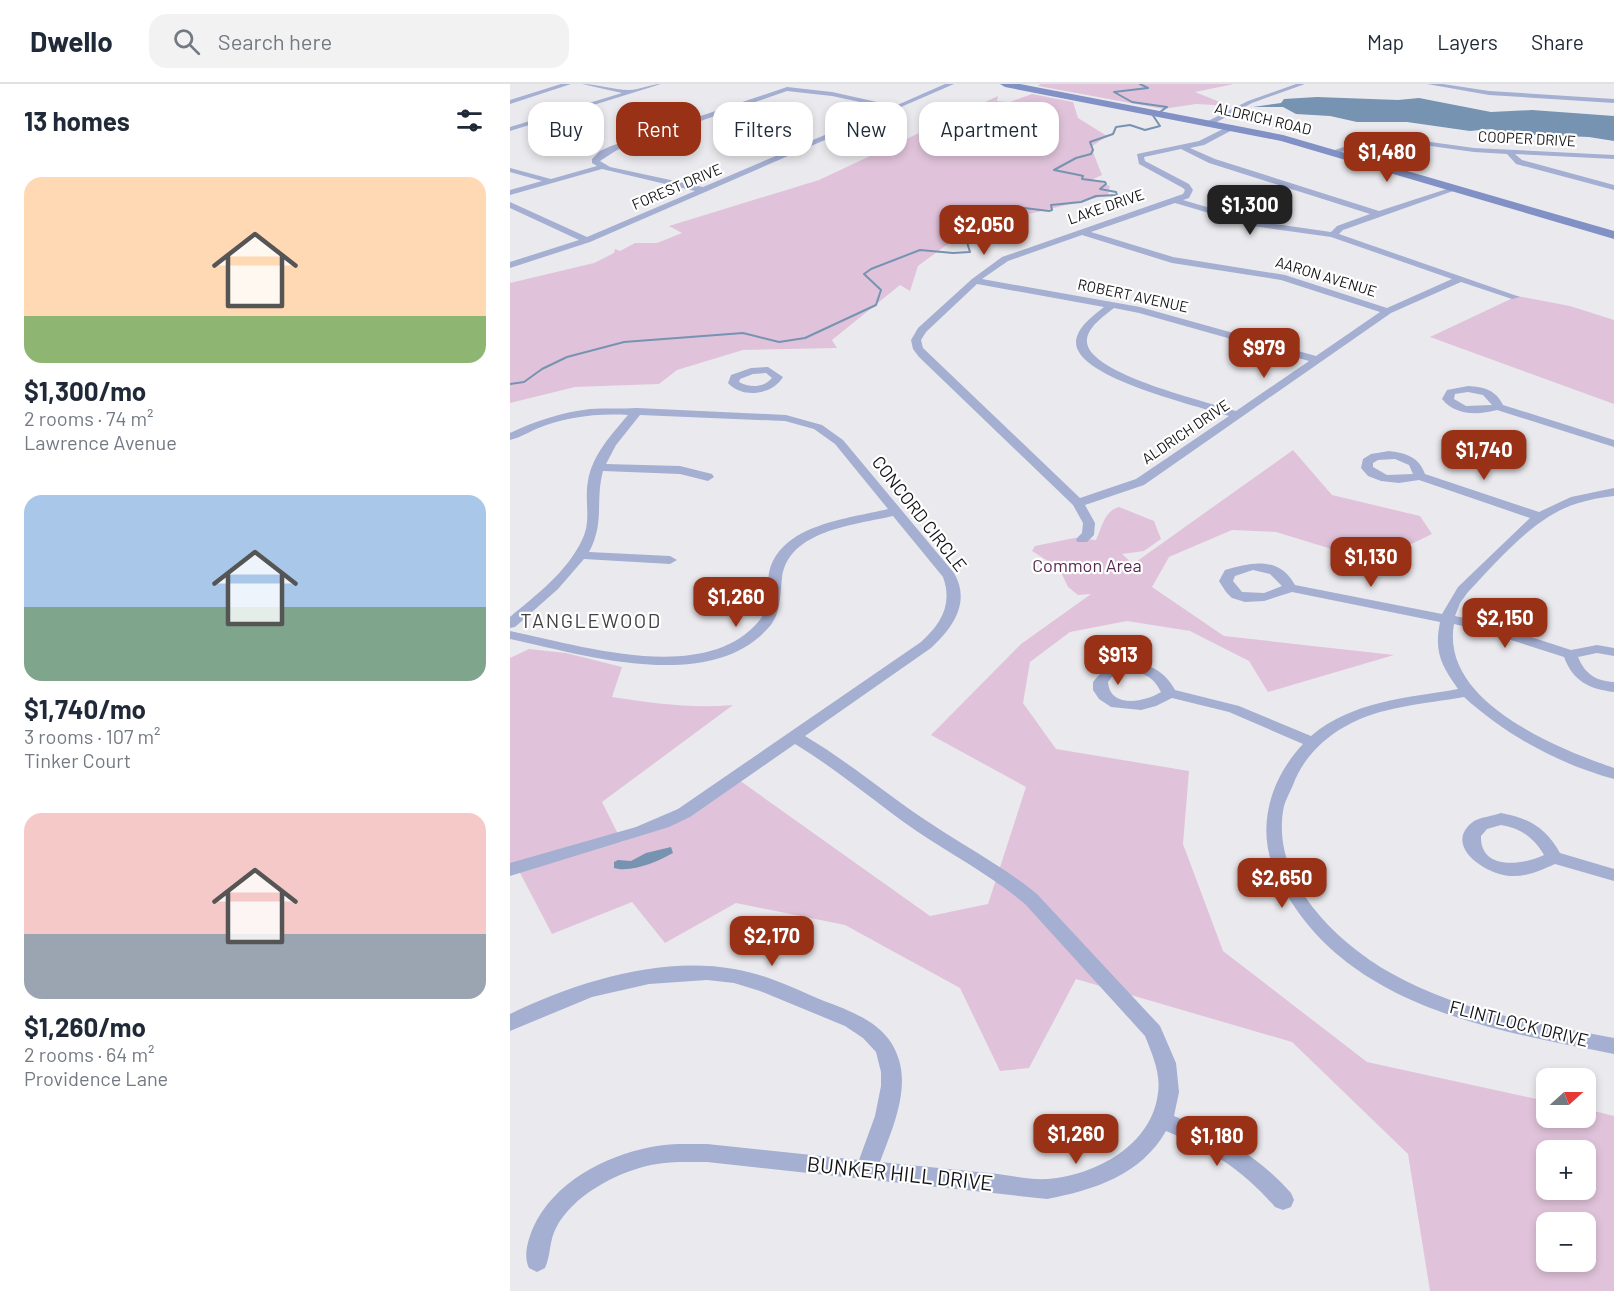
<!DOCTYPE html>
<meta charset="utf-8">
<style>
:root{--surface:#fff;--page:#f2f2f3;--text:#1f2937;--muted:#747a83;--line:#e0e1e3;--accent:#993117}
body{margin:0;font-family:Barlow,sans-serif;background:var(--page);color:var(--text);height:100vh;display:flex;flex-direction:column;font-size:22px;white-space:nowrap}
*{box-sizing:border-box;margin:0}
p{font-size:20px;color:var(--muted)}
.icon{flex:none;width:33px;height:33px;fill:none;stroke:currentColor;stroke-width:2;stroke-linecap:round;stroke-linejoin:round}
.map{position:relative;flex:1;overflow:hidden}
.drawer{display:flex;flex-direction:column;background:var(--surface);width:510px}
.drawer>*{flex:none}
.guide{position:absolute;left:18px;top:18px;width:570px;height:54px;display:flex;gap:12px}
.needle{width:39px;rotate:69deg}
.buttons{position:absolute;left:1026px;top:984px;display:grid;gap:12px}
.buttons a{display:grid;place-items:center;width:60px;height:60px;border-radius:12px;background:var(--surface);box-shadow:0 3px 9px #0003;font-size:30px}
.price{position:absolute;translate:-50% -51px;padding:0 14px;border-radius:12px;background:var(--accent);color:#fff;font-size:20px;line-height:39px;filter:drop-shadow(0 2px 3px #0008)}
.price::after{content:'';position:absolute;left:50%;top:36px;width:18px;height:14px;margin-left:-9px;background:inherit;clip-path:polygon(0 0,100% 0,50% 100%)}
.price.current{background:#222;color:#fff}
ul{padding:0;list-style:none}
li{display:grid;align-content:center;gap:12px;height:318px;padding:0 24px}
li span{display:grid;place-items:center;height:186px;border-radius:18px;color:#555}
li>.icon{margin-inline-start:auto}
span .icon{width:108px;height:108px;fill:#fffc;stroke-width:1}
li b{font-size:26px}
h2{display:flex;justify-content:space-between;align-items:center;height:72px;padding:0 24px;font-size:26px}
.tag{padding:0 21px;border-radius:18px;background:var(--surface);box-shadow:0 3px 9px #0003;font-size:21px;line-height:54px}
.tag.current{background:var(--accent);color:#fff}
header{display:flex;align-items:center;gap:36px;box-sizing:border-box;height:84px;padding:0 30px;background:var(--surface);border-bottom:2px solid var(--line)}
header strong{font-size:28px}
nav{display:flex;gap:33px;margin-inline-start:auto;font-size:21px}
.search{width:420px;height:54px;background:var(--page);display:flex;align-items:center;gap:15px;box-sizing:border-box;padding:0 21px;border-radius:18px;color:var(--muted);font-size:22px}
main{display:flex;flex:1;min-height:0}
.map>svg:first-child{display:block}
.green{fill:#e0c3da;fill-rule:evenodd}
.water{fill:#7693b1}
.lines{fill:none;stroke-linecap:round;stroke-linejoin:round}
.stream{stroke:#7693b1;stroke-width:2}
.street{fill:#a4afd2;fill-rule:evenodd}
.secondary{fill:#8291c5;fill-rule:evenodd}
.labels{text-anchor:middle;stroke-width:4.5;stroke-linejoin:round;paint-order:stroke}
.far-street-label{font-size:15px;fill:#121113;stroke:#fff}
.street-label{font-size:18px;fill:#121113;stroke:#fff}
.park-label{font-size:18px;fill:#562a50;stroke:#fff}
.neighbourhood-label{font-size:20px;letter-spacing:1.5px;fill:#424245;stroke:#fff}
.near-street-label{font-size:21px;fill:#121113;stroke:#fff}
</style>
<header>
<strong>Dwello</strong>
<div class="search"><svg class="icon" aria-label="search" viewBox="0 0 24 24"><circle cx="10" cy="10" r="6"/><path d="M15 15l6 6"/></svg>Search here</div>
<nav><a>Map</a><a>Layers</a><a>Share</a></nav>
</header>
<main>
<section class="drawer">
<h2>13 homes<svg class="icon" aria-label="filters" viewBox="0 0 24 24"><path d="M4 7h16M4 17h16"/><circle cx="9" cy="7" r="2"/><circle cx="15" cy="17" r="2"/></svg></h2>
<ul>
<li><span style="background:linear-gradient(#ffd9b3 75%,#8fb573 0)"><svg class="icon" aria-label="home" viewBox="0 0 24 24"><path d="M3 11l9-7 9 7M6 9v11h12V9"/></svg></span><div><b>$1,300/mo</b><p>2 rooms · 74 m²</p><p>Lawrence Avenue</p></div></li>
<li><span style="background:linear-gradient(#a9c7e8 60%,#7fa58c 0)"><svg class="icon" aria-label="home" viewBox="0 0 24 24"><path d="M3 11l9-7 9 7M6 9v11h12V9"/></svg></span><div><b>$1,740/mo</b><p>3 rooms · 107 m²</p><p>Tinker Court</p></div></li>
<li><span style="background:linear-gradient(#f6c9c9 65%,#9aa5b1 0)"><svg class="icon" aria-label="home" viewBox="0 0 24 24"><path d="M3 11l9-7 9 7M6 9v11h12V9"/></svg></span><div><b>$1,260/mo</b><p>2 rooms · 64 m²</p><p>Providence Lane</p></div></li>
</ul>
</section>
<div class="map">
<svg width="1104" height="1207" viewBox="0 0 1104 1207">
<rect width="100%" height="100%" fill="#eaeaee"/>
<path class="green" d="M530,0H724L685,8L720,22L686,20L653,25L528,2Z
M522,10L563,18L568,34L597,52L581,63L592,91L583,95L600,102L598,111L519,130L466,152L450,151L408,182L400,207L390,201L322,256L327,264L233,266L167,286L149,300L65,303L0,319V199L84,179L104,169L105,165L110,167L125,159H147L172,149L159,142L309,96L488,12L487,17L500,18Z
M1007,212L1060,222L1104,236V320L920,253Z
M783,366L822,411L910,432L922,450L864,478L766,448L722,446L659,473L642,503L714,552L884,571L758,608L739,577L680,547L617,537L560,548L520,578L513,619L546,665L679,687L673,760L713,867L857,978L1036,1017V1034H1076V1025L1104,1032V1207H920L898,1070L782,958L566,895L519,984L490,987L450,904L335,841L226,819L155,859L122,818L42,850L8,785L0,788V574L19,565L56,569L112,583L102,613C143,619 183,625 223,621L92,718L112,758L229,696L420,832L478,820L516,703L421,651L511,560L581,510L568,511L558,503L549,484L522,467L525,462L564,454L586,456C592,444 594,427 609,423L644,437L651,455L634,467L612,470L623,480ZM1036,1066H1076V1106H1036ZM1036,1138H1076V1178H1036Z"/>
<path class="water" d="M807,13L888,16L909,14L981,28L1022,26L1104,32V57L1079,53L1003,50L981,45L960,47L897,38H847L820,32L786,30L773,23H743L771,19L774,15Z
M161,763L163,769C147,778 121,789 104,784V778L108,776L121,777L136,769Z"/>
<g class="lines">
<path class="stream" d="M630,0L638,4L604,8L622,18L657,23L650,28
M0,300L14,298L32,285L57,273L114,258L233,249L269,258L295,254L366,221L371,206L354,190L361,185L410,166L443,169L460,168L455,152L476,148V144L506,123L539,127L542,126L541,121L571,118L586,112L607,111L606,108L590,105L596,100L595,98L572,95L573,92L569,91L544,86L566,74L581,70L583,66L580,58L603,50L606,43L620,41L635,46L650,42L642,30"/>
<path class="street" d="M51,0H61L0,20V16Z
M72,0C88,0 103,6 119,6C130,6 140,0 151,0L0,47V43L112,9Z
M435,0H444L80,158L0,184V178L69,156L0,124V118L77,153L185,107L92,85L0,111V106L32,97L0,88V84L41,95L87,82L82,79V75L90,67L101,62L277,3L322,8L385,22ZM277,7L322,12L378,24L193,103L100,83L90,77L107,66Z
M786,0H795L742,19L703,40L696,38L738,17Z
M917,0H933L979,7L1104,15V19L979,11Z
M721,41L728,43L694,61L680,64L705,75L869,127L946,102V106L833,146L829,150L1010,213L1002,215L951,198L881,229L634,401L575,421L585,439L584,451L577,458H567L566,455L572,449L573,439L563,421L409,273L403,265L401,256L408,244L462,195L492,173L673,110L675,106L673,104L629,80L627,70L689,57ZM671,65L699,79L860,130L827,142L821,148L744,137L673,116L679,114L683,106L679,100L635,77L634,73ZM665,119L743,142L821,153L942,195L877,224L775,191L663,173L581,148ZM572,151L662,179L771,196L870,228L806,272L630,223L472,195L498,177ZM467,200L594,223C584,231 567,243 566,258C565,294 689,322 719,332L626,395L570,414L413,264L411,256L416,248ZM604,224L629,229L799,277L726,327C699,318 572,289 577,255C579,242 594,232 604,224Z
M877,52L964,64L1104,71V75L1005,70L1012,76L1104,101V106L1006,80L997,70L964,68L877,56L823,70L819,68L863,53Z
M258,283L273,293C262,311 233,315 218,299L221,291L241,284ZM256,289L262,294C253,304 240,304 229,298L230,295L243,290Z
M958,302C974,303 986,306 993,321L1104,356V363L987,326C968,331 946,332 932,315L937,306ZM958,308L973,311L982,321L956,322L944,315L945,310Z
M127,324L276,331L312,341L333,356L444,489C461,518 443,544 421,564L295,652C339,678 377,711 420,739C456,763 494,783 527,810L650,942L666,979L669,1008L664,1032C710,1050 748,1072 781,1109L784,1116L781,1123L773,1126L765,1123C735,1088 699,1064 656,1047C631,1091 584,1106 537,1115L197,1078C179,1078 159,1077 141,1081C107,1088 62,1112 46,1144C39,1157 41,1171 35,1184L27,1188L19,1184C13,1172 18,1156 23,1144C43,1099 94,1072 141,1063C159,1059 179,1060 197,1060L349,1076L365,1032L371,1002V988L366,968L353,954L335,942L250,907L224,899L197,896L139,900L82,913L0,947V930C67,898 149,872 224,885C256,890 285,905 314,917C346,929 379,941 389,976C399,1009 381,1048 370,1078C409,1082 449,1086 488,1090C504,1092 522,1096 538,1095C586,1091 642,1061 648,1009C651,989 642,970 635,952L515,820C482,792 444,772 408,748C366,719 328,686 285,660L180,733L159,743L0,792V779L126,743L168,725L411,558C431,540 443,520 433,493L383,432C345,441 278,446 272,494C270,510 271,529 260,542C201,611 75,571 0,555V547C69,561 195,602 249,537C259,525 256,504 259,489C270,440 338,435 378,425L325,360L304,345L275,337L130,331L106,361L96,380L170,382L202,390L204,393L198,397L170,390L93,387C85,416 95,439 79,468L160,472L167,476L160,480L74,475L48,505L5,543L0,544V533C26,511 57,488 72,456C82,437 74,417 78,397C82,371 102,350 118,331C88,329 54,333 26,345C17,349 9,354 0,356V349C25,337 53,328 80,325C96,324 112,325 127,324Z
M879,367C896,369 909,373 915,390L1029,428L1061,413L1104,404V412C1087,414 1071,417 1055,424C1017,441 986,479 958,508L950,519L945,532L978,539L1061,566L1087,561L1104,564V572L1087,569L1068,573C1075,590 1086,597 1104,598V608C1079,605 1063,597 1054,573L970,546L944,540C930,617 1046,664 1104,684V695C1049,680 997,652 954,613C915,620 871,622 836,642C812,655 792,676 783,701C780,708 776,715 774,722C759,793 824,856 879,888C948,928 1027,939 1104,954V970C977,945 827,921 766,790C745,745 760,695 793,660L719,628L662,614L646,622L631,626L601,623L589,615L583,606V598C604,568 649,574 665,606L729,622L801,652C842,617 897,614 948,605C931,581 924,568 930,538L782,508L754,517L735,518L722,514L716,508L709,497L715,486C742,478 769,472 785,501L932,530L948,503L1020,434L909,396L889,399L871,397L858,392L851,384L853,375L861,370ZM885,375L899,381L903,390L877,391L863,383V379L868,376ZM743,486L760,490L772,502L754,509L732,508L723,497L725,492ZM616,587C633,588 643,592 651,608C635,618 600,625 598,598L603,591Z
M991,729C1019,734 1036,744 1050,769L1104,785V797L1045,780C1031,786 1017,793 1001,792C976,791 931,761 964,737C971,733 983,732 991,729ZM991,741C1011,744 1024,754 1034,771C1013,781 970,787 971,752L977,745Z"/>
<path class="secondary" d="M490,0H510L773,51L1104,147V155L771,57L495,3Z"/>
</g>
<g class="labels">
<g class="far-street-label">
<text transform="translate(753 35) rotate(13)" y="5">ALDRICH ROAD</text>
<text transform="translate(1017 55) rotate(3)" y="5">COOPER DRIVE</text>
<text transform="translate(167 103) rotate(-23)" y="5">FOREST DRIVE</text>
<text transform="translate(596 123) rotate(-19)" y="5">LAKE DRIVE</text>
<text transform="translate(816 193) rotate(17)" y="5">AARON AVENUE</text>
<text transform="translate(623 212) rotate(12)" y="5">ROBERT AVENUE</text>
<text transform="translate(676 348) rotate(-34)" y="5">ALDRICH DRIVE</text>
</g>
<g class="street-label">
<text transform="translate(409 430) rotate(52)" y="6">CONCORD CIRCLE</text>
<text transform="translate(1009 940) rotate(14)" y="6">FLINTLOCK DRIVE</text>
</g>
<g class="park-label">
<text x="577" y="488">Common Area</text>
</g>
<g class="neighbourhood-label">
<text x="81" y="544">TANGLEWOOD</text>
</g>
<g class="near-street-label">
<text transform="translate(390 1090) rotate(6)" y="7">BUNKER HILL DRIVE</text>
</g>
</g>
</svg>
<div class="buttons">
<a><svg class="needle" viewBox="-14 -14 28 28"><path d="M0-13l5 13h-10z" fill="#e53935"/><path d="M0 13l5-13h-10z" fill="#747a83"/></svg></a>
<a>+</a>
<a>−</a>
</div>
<b class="price" style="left:877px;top:99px">$1,480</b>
<b class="price current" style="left:740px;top:152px">$1,300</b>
<b class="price" style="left:474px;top:172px">$2,050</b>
<b class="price" style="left:754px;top:295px">$979</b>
<b class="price" style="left:974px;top:397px">$1,740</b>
<b class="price" style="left:861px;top:504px">$1,130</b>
<b class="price" style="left:226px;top:544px">$1,260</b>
<b class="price" style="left:995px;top:565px">$2,150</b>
<b class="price" style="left:608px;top:602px">$913</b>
<b class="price" style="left:772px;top:825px">$2,650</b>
<b class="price" style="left:262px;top:883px">$2,170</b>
<b class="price" style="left:566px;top:1081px">$1,260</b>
<b class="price" style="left:707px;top:1083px">$1,180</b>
<div class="guide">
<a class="tag">Buy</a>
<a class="tag current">Rent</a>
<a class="tag">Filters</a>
<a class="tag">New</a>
<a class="tag">Apartment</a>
</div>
</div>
</main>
